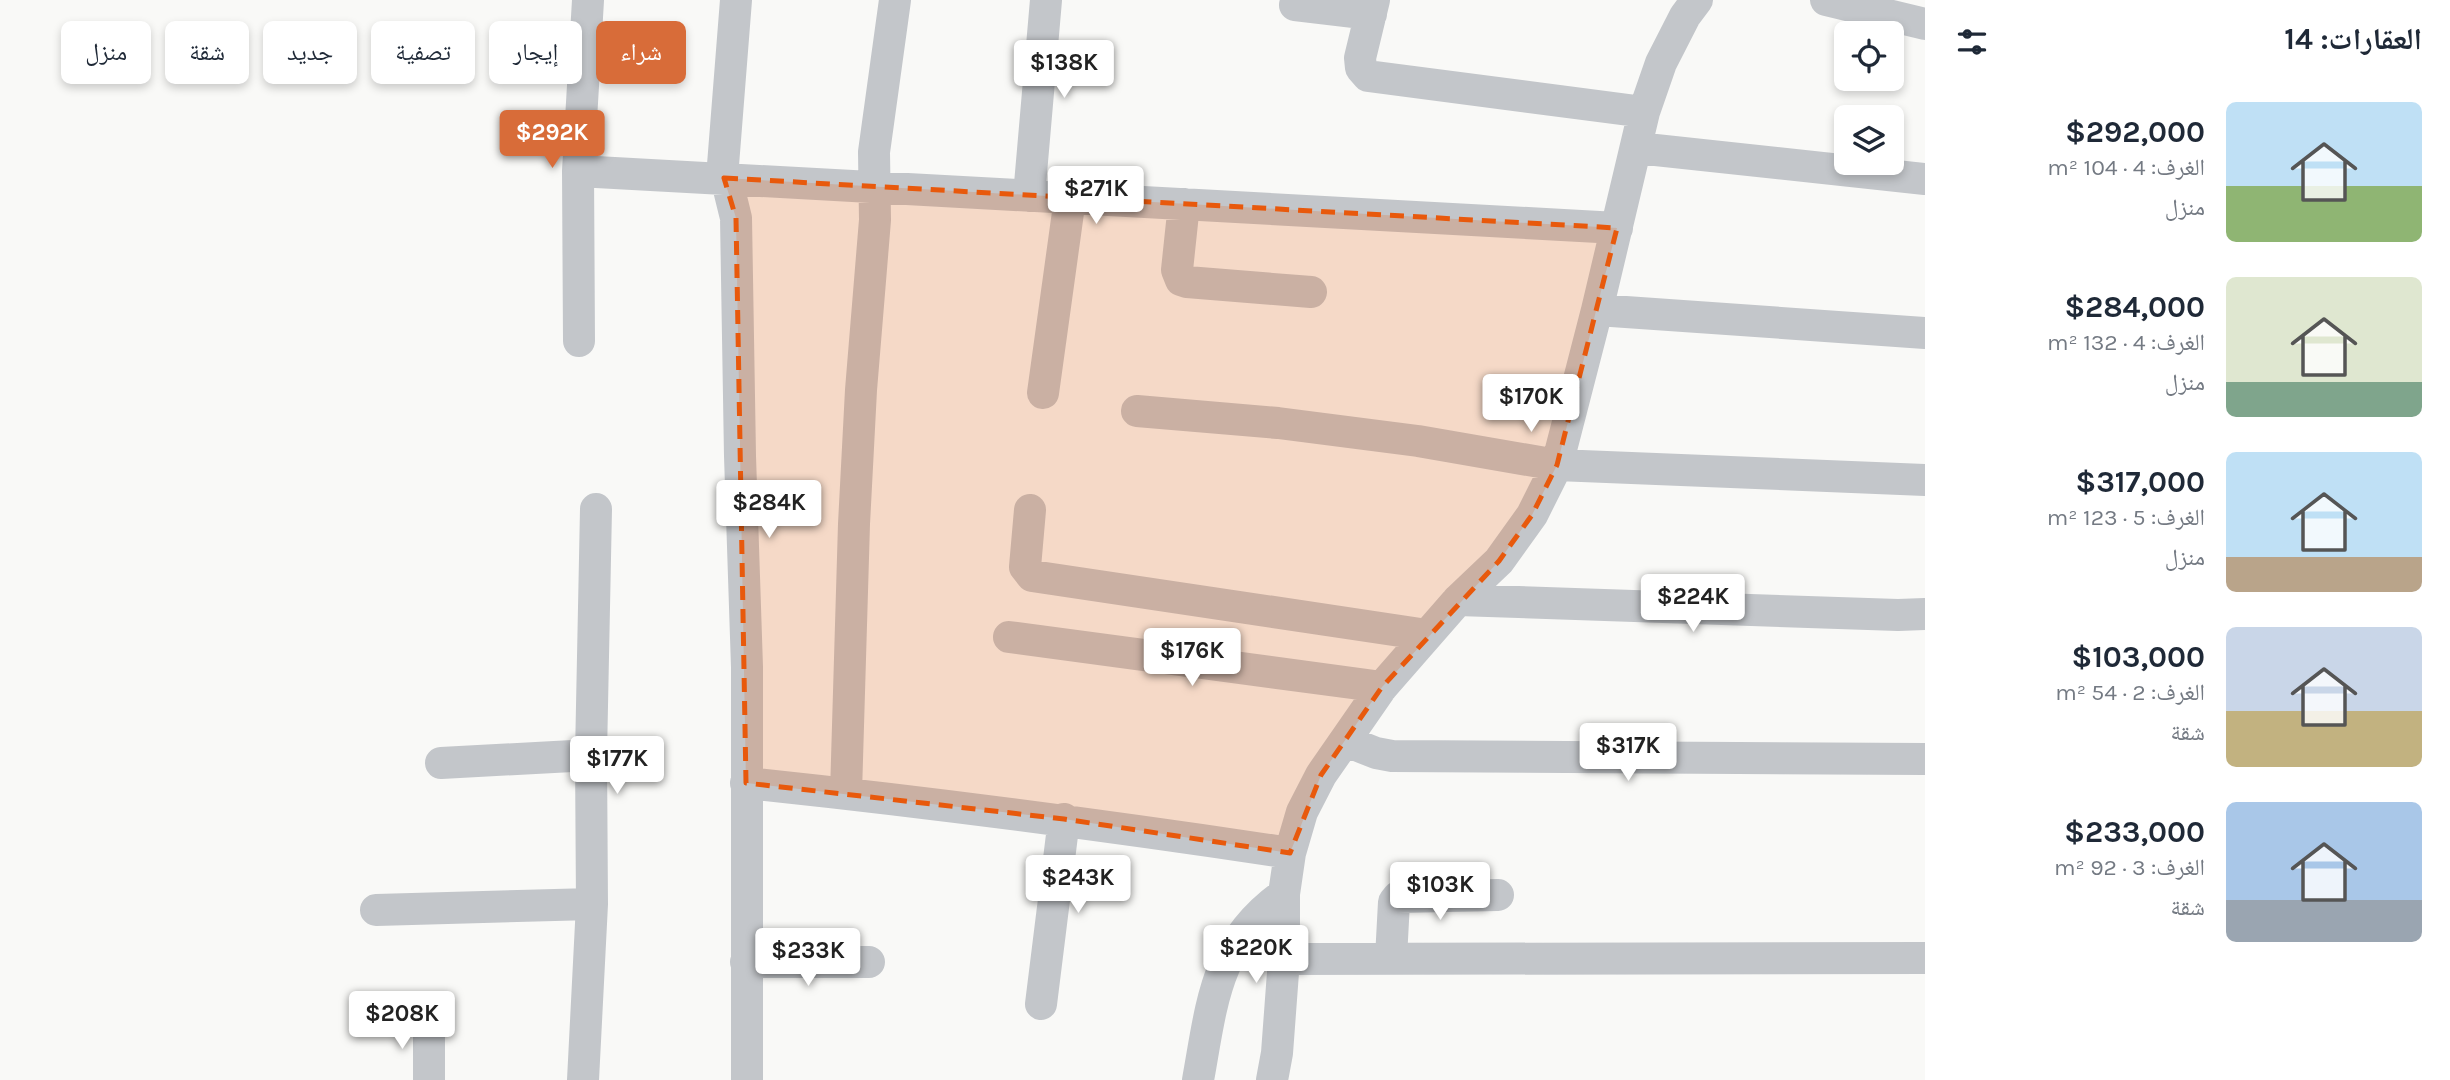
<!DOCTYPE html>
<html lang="ar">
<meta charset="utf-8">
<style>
:root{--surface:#fff;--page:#f2f2f3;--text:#1f2937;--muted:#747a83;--accent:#d86c39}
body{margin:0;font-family:Karla,"Noto Naskh Arabic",sans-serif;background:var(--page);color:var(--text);direction:rtl;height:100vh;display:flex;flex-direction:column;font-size:26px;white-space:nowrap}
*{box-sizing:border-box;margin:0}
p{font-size:23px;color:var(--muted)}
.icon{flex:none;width:38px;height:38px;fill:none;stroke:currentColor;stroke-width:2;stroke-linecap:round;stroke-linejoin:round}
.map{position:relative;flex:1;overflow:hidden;direction:ltr}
.side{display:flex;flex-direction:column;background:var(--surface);width:525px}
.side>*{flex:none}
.banner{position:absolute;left:21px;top:21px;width:665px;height:63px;direction:rtl;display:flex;gap:14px}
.buttons{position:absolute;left:1834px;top:21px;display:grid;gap:14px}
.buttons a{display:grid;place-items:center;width:70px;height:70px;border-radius:10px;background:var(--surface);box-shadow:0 4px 10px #0003;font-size:35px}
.price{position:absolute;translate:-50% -60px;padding:0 16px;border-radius:7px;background:#fff;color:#222;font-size:23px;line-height:46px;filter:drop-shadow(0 2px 4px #0008)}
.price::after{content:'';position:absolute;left:50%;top:42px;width:21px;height:16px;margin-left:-10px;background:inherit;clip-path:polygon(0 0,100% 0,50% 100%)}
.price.current{background:var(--accent);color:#fff}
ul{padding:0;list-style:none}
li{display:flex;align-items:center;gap:21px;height:175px;padding:0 28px}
li span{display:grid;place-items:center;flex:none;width:196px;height:140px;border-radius:10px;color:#555}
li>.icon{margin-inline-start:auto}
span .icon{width:84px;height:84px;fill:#fffc;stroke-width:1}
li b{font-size:30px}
h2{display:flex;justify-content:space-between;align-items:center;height:84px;padding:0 28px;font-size:30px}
.chip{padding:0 24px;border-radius:10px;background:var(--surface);box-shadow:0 4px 10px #0003;font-size:24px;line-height:63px}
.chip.current{background:var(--accent);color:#fff}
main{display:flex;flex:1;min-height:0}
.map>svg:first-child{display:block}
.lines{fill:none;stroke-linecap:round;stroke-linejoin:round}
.street{stroke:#c3c6ca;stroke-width:32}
.marked{fill:#e8590c;fill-opacity:0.2;stroke:#e8590c;stroke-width:5;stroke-dasharray:14 9;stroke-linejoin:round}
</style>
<main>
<section class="side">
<h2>العقارات: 14<svg class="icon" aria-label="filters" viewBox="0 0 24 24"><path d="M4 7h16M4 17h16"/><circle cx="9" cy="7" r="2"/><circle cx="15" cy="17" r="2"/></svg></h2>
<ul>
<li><span style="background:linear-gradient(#bfe0f5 60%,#8fb573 0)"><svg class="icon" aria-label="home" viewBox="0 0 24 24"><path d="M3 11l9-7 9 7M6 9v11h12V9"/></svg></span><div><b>$292,000</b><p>الغرف: 4 · 104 m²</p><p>منزل</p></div></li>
<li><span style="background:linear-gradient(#dfe7d0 75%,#7fa58c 0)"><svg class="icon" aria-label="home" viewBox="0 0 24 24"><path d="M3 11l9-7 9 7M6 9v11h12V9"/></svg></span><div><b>$284,000</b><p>الغرف: 4 · 132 m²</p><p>منزل</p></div></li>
<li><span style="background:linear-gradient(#bfe0f5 75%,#b9a48a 0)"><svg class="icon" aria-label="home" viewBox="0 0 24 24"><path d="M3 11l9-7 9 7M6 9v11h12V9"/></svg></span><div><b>$317,000</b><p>الغرف: 5 · 123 m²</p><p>منزل</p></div></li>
<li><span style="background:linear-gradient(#c9d6e8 60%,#c2b280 0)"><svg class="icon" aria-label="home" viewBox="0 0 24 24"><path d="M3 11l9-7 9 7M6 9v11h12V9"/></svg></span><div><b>$103,000</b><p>الغرف: 2 · 54 m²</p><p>شقة</p></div></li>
<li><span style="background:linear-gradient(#a9c7e8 70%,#9aa5b1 0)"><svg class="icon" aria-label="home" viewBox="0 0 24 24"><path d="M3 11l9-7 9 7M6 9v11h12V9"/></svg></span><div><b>$233,000</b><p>الغرف: 3 · 92 m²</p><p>شقة</p></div></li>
</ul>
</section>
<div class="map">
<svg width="1925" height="1080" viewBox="0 0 1925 1080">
<rect width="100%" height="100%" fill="#f9f9f7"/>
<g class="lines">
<path class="street" d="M736,0L723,165L736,218L740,456L747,667V1080
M1374,0L1360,58L1361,68L1368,76L1644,112
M1826,0L1925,24
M1295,5L1371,14
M1637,148L1925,179
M578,171L1617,228
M1029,196L1046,0
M1184,204L1177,270L1181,280L1187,282L1311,292
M1597,310L1925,333
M579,341L578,171L588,0
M1043,393L1070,198
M1137,411L1278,423L1418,441L1557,465L1925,480
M1030,510L1025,567L1032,576L1427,635
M1458,600L1898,615L1925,614
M1009,637L1382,687
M1346,741L1376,753L1392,756L1925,759
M441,763L591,755
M746,783C928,802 1109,826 1290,853
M846,793L854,524L861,390L875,220L874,152L895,0
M376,910L592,904
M1391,958L1394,902L1398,897L1498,895
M1284,959L1925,958
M746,962H869
M1041,1004L1064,819
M429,1080V1022
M583,1080L592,904L591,755L596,509
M1198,1080C1212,1003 1215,943 1284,894
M1272,1080L1277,1053L1284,959V894L1290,853L1302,812L1321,775L1382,687L1458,600L1499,561L1532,515L1557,465L1597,310L1644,112L1661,63L1685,16L1697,0"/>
</g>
<path class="marked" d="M724,178L1617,228L1557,465L1532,515L1499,561L1382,687L1321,775L1290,853L1064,819L746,783L736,218Z"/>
</svg>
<div class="buttons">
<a><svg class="icon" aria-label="locate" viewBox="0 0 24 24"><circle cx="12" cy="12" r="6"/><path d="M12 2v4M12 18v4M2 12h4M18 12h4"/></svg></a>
<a><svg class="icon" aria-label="layers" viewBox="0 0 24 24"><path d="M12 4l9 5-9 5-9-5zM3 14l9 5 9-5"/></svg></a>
</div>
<b class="price" style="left:1064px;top:100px">$138K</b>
<b class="price current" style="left:552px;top:170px">$292K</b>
<b class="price" style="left:1096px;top:226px">$271K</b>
<b class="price" style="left:1531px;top:434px">$170K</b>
<b class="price" style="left:769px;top:540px">$284K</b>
<b class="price" style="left:1693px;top:634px">$224K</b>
<b class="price" style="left:1192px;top:688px">$176K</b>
<b class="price" style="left:1628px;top:783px">$317K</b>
<b class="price" style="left:617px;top:796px">$177K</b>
<b class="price" style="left:1078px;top:915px">$243K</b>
<b class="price" style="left:1440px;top:922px">$103K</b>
<b class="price" style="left:1256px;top:985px">$220K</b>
<b class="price" style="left:808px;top:988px">$233K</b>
<b class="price" style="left:402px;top:1051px">$208K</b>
<div class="banner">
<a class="chip current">شراء</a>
<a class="chip">إيجار</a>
<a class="chip">تصفية</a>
<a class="chip">جديد</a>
<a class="chip">شقة</a>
<a class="chip">منزل</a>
</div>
</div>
</main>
